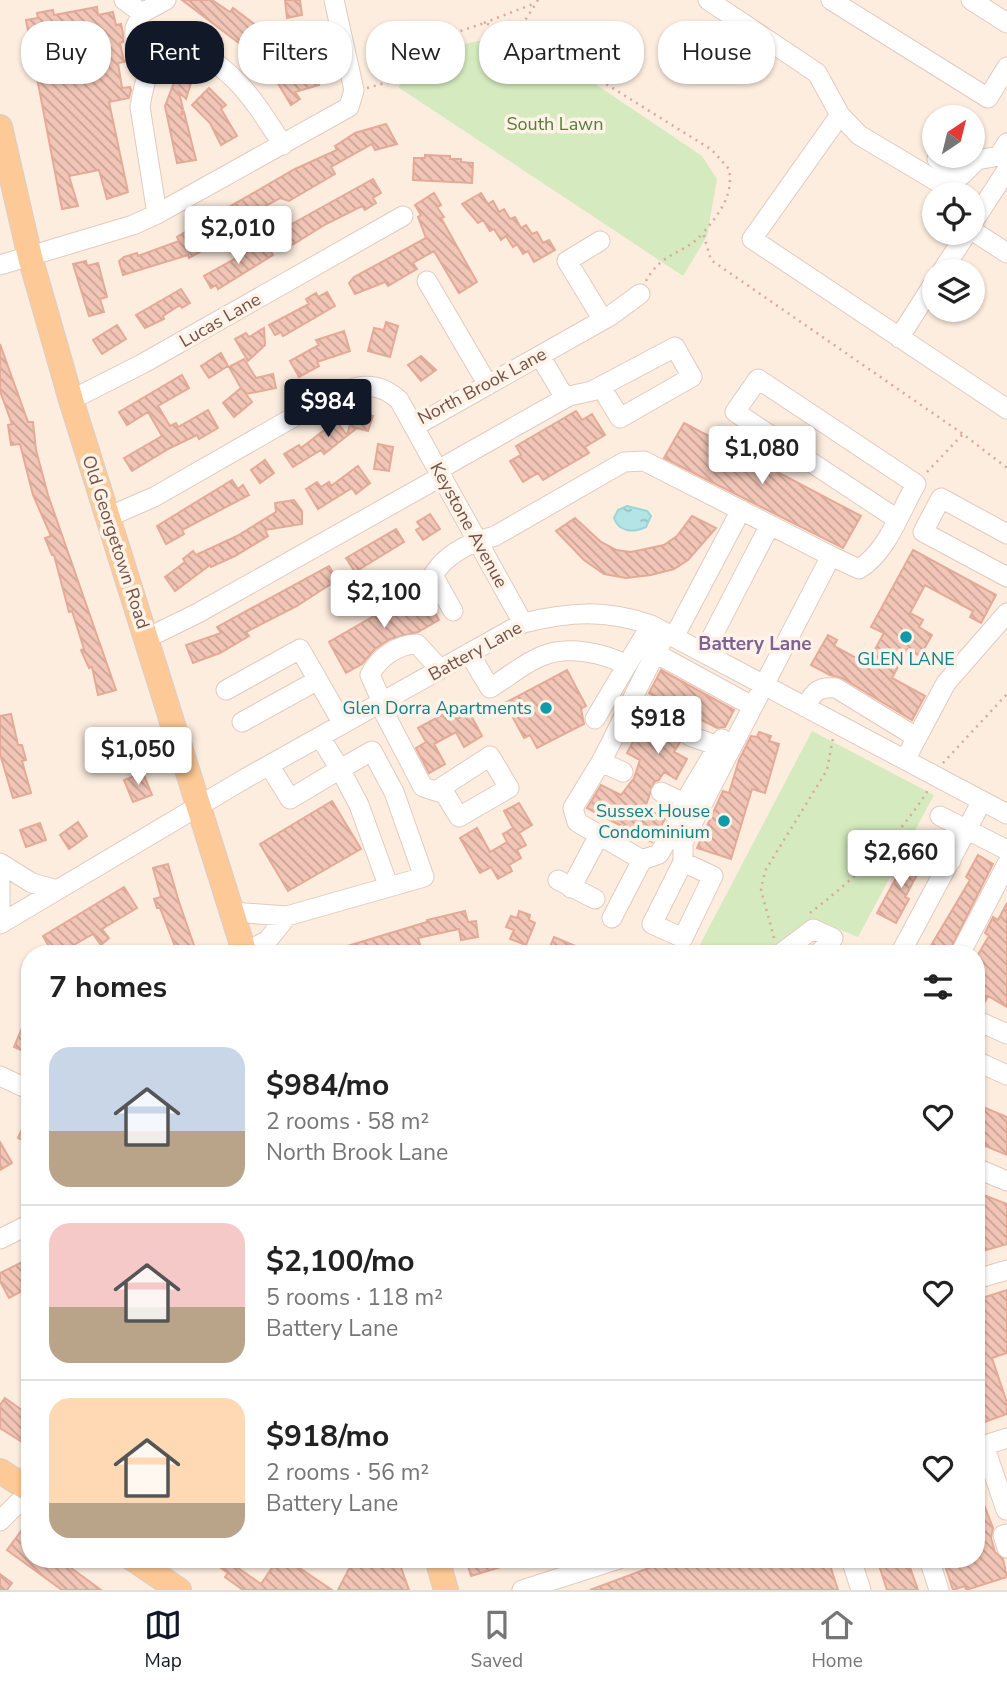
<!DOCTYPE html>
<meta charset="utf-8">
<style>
:root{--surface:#fff;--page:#f6f6f6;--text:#222;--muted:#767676;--line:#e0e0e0;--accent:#111827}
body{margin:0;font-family:"Nunito Sans",sans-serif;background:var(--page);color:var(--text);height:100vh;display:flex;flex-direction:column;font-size:26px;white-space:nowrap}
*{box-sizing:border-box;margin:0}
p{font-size:23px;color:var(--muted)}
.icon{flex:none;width:38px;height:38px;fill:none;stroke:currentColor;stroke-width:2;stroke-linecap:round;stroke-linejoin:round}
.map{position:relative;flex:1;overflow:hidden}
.side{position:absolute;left:21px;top:945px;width:964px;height:623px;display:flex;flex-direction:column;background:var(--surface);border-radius:28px;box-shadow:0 2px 5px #0004}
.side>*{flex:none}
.banner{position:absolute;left:21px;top:21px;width:966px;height:63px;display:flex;gap:14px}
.needle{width:46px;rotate:35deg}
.tools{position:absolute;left:922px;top:105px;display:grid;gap:14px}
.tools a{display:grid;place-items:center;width:63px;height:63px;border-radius:50%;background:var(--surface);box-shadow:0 2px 5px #0004;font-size:35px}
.price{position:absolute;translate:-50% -60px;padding:0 16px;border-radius:7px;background:#fff;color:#222;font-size:23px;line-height:46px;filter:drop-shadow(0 2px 4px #0008)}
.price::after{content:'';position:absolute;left:50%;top:42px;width:21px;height:16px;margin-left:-10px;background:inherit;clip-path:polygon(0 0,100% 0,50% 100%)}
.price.on{background:var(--accent);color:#fff}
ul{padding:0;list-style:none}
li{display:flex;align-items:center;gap:21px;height:175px;padding:0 28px}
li+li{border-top:2px solid var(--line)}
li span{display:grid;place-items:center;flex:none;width:196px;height:140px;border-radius:21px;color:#555}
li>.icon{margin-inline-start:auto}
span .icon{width:84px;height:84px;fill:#fffc;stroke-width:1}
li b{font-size:30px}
h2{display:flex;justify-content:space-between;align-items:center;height:84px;padding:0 28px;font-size:30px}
.pill{padding:0 24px;border-radius:28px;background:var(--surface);box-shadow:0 2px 5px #0004;font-size:24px;line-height:63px}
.pill.on{background:var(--accent);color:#fff}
.menu{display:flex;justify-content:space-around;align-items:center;height:98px;border-top:2px solid var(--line);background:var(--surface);font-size:19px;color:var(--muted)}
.menu a{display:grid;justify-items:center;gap:4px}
.menu .on{color:var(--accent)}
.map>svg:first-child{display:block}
.green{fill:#d5eabe}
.water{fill:url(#water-ripples);stroke:#9ad6d8;stroke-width:2}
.building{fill:url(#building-back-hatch);stroke:#e5aa97;stroke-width:2}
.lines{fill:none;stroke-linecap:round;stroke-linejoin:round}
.minor-casing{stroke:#e2cabe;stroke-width:21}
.major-casing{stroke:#d8cecb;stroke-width:26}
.path{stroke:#d7aa9a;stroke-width:2.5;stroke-dasharray:2 5;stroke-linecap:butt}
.minor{stroke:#fff;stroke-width:19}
.major{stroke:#fdc996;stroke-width:24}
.culture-dot{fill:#0f9aa8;stroke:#fff2e6;stroke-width:2.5}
.labels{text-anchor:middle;stroke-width:7;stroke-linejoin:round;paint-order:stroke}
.park-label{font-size:18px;fill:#58793f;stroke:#fff2e6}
.street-label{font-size:18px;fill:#735147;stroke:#fff2e6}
.culture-label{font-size:18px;fill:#0d838f;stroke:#fff2e6;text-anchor:end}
.neighbourhood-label{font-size:19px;font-weight:bold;fill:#7e6297;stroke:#fff2e6}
</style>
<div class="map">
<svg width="1007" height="1590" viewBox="0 0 1007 1590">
<defs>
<pattern id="water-ripples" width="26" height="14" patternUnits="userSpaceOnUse" patternTransform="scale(1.75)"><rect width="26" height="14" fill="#b4e5e6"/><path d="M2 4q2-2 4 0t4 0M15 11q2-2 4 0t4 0" fill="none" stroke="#97bcbc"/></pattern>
<pattern id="building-back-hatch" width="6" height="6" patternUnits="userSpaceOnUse" patternTransform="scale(1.75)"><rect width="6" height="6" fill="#f2c6b6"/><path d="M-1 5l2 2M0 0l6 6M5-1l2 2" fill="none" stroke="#c8a396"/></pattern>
</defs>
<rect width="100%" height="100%" fill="#fdeddf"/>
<path class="green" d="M499,37L570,67L702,156L717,179L707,236L683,276L398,87L439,49Z
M812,731L934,795L858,937L814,919L767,954H695Z"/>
<path class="water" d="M627,506L647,511L651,516L646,527C633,533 619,532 614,518L618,510Z"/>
<path class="building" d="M182,0H212L230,12L233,8L278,42L264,62Z
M285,0H300L302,15L287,18Z
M97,7L98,15L113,12L116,25L121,24L123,33V42L120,43L124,62L118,63L122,88L130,87L131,90L129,98L109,102L128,192L107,199L99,170L69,176L78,206L62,209L26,20L38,18L37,13L53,10L54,15Z
M312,44L321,73L316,75L319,85L295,92L300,99L291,105L276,80L301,64L297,52Z
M178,72L193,77L186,99L179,92L183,109L181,115L184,112L196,160L177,163L165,106Z
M209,88L226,105L221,109L237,136L221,145L210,123L192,105Z
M386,124L397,144L375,150L372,144L331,167L335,174L289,201L280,198L260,209L243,221L246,226L189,258L188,255L123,275L119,261L124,257L137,253L138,256L179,241L177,237L295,169L337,150L335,146L355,133Z
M425,155L450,156V159H461V162L473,163L472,183L413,180L414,158H425Z
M373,179L381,193L373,198L376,203L365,210L362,206L326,224L292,245L283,229Z
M434,193L441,205L437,207L444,217L441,218L477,282L459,293L434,251L413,263L417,269L388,286L385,282L355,294L349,283L354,277L426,238L418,217L421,215L415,205Z
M481,193L488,204L493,201L499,212L504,209L510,219L515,217L521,228L526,225L532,234L537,232L543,243L549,240L555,250L534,262L528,251L523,254L517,244L513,247L506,236L501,240L494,229L490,231L483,220L478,223L462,204Z
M265,242L273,255L218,289L216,285L211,288L204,276Z
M86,261L87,266L98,263L107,297L100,299L104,312L89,316L73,264Z
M181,289L190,303L182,308L180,305L163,316L164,319L145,328L136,315Z
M327,292L335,306L283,336L281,332L275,335L269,325L309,304L306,299L316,293L318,297Z
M386,322L398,326L390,357L368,351L374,328L384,330Z
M117,325L126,339L102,354L93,340Z
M264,328L265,345L248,361L235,339L246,333L249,337Z
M344,331L350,351L317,362L319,366L299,377L290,361L319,345L316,340Z
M0,344L28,422H33L36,450L48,495L116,690L98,695L92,667L89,668L81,650L84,649L72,611L69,612L54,555H52L45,538L51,536L33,495L20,444L11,445L8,425L12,424L0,391Z
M221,353L228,366L209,378L201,366Z
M421,356L436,370L421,381L408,365Z
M244,359L256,378L273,374L276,388L246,394L252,402L234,417L223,403L241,388L229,367Z
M182,375L189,388L158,406L170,426L176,423L178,427L208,410L218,428L199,439L197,435L170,448L132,471L124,458L162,436L148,412L127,425L119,412Z
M354,411L373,416L368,431L357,428L324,454L321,450L293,467L284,454L299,445L301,448L336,421L347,435Z
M576,411L582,420L592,414L605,435L585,447L589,453L543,480L538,473L523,482L510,461L521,455L516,446Z
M684,423L861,516L843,548L664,458Z
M378,444L393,447L389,471L374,469Z
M265,460L274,473L260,483L251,470Z
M358,466L370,483L356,494L352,488L318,509L306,489L317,482L321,487L329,482L331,486Z
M232,480L238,489L243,485L249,495L182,530L184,534L166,544L157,526Z
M294,500L302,511V524L265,530L268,536L235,556L211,567L210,565L175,591L165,577L185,562L183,559L193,551L196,555L237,536L276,512L275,503Z
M430,514L440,529L423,540L416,530L421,527L417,522Z
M692,516L716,528L688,560L674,569L651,575L626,578L604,574L584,560L556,531L575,518L601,542L616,550L631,552L664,545L677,536Z
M396,529L404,542L355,572L346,558Z
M913,550L996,595L981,623L970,617L973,611L925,585L910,613L923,620L919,627L932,635L920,656L907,649L892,678L925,696L912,720L842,678L830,675L811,665L828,635L837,640L834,646L867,664L884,633L871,627Z
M329,566L337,580L297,606L246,632L249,636L220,653L193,663L186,645L221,633L217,627Z
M421,589L439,620L418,632L390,639L375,649L362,664L346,673L329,642Z
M567,670L586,706L581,709L584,724L537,748L530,735L524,738L505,703Z
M661,670L734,710L725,727L717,728L694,716L689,724L679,731L680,742L674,752L687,759L676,779L664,772L659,780L654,782L645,808L665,819L652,842L587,808L601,785L621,795L634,778L640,760L627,753L638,732L651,739L664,722L670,704L649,693Z
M451,710L457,719L469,712L482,736L464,747L456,732L434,744L445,764L429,773L416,748L426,742L418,728Z
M11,714L18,745H22L26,760L22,761L31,793L13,798L0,754V716Z
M759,732L771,736L769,741L779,744L765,793L752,789L731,859L697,848L723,791L729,793L739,760L751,736L757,737Z
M143,773L152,795L133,802L124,780Z
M332,801L361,849L288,891L260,844Z
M519,803L532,825L519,833L526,845L517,850L521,858L509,865L512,871L498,879L491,867L480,873L460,838L477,828L490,852L507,842L503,834L513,828L504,811Z
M78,822L87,836L69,849L60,835Z
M40,823L46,840L26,847L20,830Z
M909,854L924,862L905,897L909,899L896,923L877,913Z
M978,855L993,864L948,954H926L970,880L966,877Z
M168,864L179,902L197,954H178L160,908H157L154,899L161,897L153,868Z
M124,887L137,908L102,929L109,938L101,945L93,934L58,954H53L43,936Z
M1007,903V1007L988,996L981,1009L976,1008V958L989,936L985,933L993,917L998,920Z
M465,911L468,922L476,921L478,937L461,940L459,929L418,938L423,954H332L331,951L427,922V920Z
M519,911L530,915L529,920L535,923L526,945L510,939L514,930L506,927L511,916L517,918Z
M554,937L594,954H547Z
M30,1009V1054L14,1047Z
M976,1104L1007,1117V1155L976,1142Z
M30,1112V1143L18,1138Z
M0,1142L12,1163L0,1170Z
M976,1192L1007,1204V1244L976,1253Z
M30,1258V1287L9,1298L0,1281V1273Z
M1007,1290V1353L992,1358L1007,1403V1414L976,1425V1300Z
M5,1398L30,1416V1447L0,1428V1405Z
M976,1484L993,1528L991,1538L995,1552L1003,1559L1007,1577L966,1590L965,1586L953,1590L943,1559H976Z
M30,1519V1559H71L67,1565L101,1590H62L7,1550Z
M208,1559H225L261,1584L278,1559H286L332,1590H243L225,1577L228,1573Z
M354,1559H398L409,1590H338Z
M466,1559H517V1562L471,1576Z
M673,1559H740L741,1562L751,1559H828L838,1590H590Z
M877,1559H907L918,1590H887Z
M0,1574L12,1583L7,1590H0Z"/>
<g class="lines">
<g class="minor-casing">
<path id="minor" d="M124,0L142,13L166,0
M708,0L817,73L840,115L859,135L958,194
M831,0L988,98L1007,67
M971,0L1007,23
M142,13L135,28V42L156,58
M840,115L752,239L1007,409
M937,159L962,175L977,160L999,156L1007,143
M157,214L140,107C144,80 153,47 183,41C238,74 249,93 283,145
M973,222L1007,170
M973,231L1007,253
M600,241L567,261L603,320
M0,265L133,225L157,214L349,107L354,90L334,0
M942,271L967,233
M427,281L488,385
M899,338L934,283
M540,356L565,398
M71,400L142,364L403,216
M415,426L610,316L640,294
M438,470L569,396L592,391L675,347L692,377L620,418L601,387
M108,517L154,497L327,398C353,386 375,378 399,400L523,623
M1007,534L941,498L923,532L1007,577
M453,611L433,575C446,554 471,542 495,536L624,462L644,461L831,556
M674,637L741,510
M147,638L198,613L442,476
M704,652L770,525
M469,653L490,688C507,678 524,663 542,656C568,645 603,653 627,665L651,625
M655,653L743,701
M226,690L300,649L343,724
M382,702L370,675C378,658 398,644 417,644L440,669
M379,703L423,787L445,794L459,817L509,788L490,756L436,791
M632,703L653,716
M805,707C814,692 818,686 836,688L916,737
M595,719L627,665
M242,722L318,680
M690,736L718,746
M905,760L946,683L1007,613
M601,762L573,808L577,822L642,860L659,854L682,815L684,803
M269,765L290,799L340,769L359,805L388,885
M623,772L601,762C624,719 642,675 667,633
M661,792L684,803L722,739
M940,816L1005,849
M920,845L951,861
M683,862L713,876L683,938L652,924L683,862V843L695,818L831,556L859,569C887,552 900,512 916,484L758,379L735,412L897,519
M0,863L32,883L57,890
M0,880V912
M558,880L595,899
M571,888L598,837
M232,912L287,916L424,877L394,792L372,751L340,769L320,737
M612,918L642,860
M0,924L246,778L523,623C569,612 605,609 651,625L1007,814
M245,953L268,940L287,916
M780,954L813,929L833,938L818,954
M900,954L982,801
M960,954L1007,864
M976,1020L1007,1034
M976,1061L1007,1075
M0,1076L30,1090
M976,1168L1007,1181
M0,1239L30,1224
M976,1279L1007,1270
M984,1445L1006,1510
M976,1448L1007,1438
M0,1521L30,1491
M1007,1534L1003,1535L1007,1548
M851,1559L861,1590
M929,1559L939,1590
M522,1590L619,1559"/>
</g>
<g class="major-casing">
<path id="major" d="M0,127L30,257L71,400L245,954
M0,1471L30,1490
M133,1559L179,1590
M437,1559L446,1590"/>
</g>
<path class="path" d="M538,0L524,22L526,34L712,150L729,169C734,195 719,214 703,233L711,260L963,434L1007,468
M484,23L533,4
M367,88L389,82L403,66L443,37L484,23L525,34
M646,281C663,250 683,256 703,233
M927,472L963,434
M943,763L1007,694
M810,913C855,878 898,839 928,790
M774,938L761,890L765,871L827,770L833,738
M758,954L766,947"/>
<use href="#minor" class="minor"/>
<use href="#major" class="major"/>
</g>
<g class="culture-dot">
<circle cx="906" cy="637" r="7"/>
<circle cx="546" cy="708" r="7"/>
<circle cx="724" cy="821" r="7"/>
</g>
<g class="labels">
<g class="park-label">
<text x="555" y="130">South Lawn</text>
</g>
<g class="street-label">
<text transform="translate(220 320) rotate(-30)" y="6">Lucas Lane</text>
<text transform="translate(482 386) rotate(-28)" y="6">North Brook Lane</text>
<text transform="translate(469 525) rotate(61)" y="6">Keystone Avenue</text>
<text transform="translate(116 542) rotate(72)" y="6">Old Georgetown Road</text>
<text transform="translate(475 651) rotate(-29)" y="6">Battery Lane</text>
</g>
<g class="culture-label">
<text x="906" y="665" text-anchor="middle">GLEN LANE</text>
<text x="532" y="714">Glen Dorra Apartments</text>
<text x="710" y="817">Sussex House<tspan x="710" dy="21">Condominium</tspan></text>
</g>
<g class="neighbourhood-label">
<text x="755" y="650">Battery Lane</text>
</g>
</g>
</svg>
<div class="tools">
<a><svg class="needle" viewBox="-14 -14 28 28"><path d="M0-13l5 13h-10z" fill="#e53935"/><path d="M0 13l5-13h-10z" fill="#767676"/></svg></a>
<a><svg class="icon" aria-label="locate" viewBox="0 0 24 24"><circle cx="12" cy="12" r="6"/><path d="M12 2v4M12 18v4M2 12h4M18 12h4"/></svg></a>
<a><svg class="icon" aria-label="layers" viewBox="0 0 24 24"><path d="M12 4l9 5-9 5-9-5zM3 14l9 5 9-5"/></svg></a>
</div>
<b class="price" style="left:238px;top:266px">$2,010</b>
<b class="price on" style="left:328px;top:439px">$984</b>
<b class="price" style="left:762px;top:486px">$1,080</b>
<b class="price" style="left:384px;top:630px">$2,100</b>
<b class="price" style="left:658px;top:756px">$918</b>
<b class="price" style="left:138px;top:787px">$1,050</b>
<b class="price" style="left:901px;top:890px">$2,660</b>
<div class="banner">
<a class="pill">Buy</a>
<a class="pill on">Rent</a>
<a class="pill">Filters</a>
<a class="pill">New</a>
<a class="pill">Apartment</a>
<a class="pill">House</a>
</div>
<section class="side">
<h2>7 homes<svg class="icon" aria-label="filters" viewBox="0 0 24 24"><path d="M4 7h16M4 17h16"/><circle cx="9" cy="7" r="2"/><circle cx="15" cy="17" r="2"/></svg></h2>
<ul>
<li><span style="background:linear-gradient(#c9d6e8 60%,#b9a48a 0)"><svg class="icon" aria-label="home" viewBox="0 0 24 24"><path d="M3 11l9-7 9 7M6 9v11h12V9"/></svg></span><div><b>$984/mo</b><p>2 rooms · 58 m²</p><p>North Brook Lane</p></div><svg class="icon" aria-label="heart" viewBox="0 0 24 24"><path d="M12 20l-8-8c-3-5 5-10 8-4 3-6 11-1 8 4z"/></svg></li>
<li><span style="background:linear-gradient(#f6c9c9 60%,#b9a48a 0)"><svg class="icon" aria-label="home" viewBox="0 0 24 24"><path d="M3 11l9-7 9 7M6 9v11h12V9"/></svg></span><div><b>$2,100/mo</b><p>5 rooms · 118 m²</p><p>Battery Lane</p></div><svg class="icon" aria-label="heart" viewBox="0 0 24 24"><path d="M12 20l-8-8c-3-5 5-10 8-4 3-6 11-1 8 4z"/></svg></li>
<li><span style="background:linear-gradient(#ffd9b3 75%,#b9a48a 0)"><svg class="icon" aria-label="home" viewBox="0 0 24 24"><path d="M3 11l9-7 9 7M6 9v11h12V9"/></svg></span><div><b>$918/mo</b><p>2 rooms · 56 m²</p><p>Battery Lane</p></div><svg class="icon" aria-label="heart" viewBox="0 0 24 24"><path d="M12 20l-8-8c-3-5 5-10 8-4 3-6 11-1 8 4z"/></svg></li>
</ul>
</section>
</div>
<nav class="menu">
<a class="on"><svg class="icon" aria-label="map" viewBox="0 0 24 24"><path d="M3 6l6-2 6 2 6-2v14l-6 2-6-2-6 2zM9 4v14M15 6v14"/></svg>Map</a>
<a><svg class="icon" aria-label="saved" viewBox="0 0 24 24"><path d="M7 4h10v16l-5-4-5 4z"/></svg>Saved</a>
<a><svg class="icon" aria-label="home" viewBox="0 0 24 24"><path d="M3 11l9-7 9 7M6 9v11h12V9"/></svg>Home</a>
</nav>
